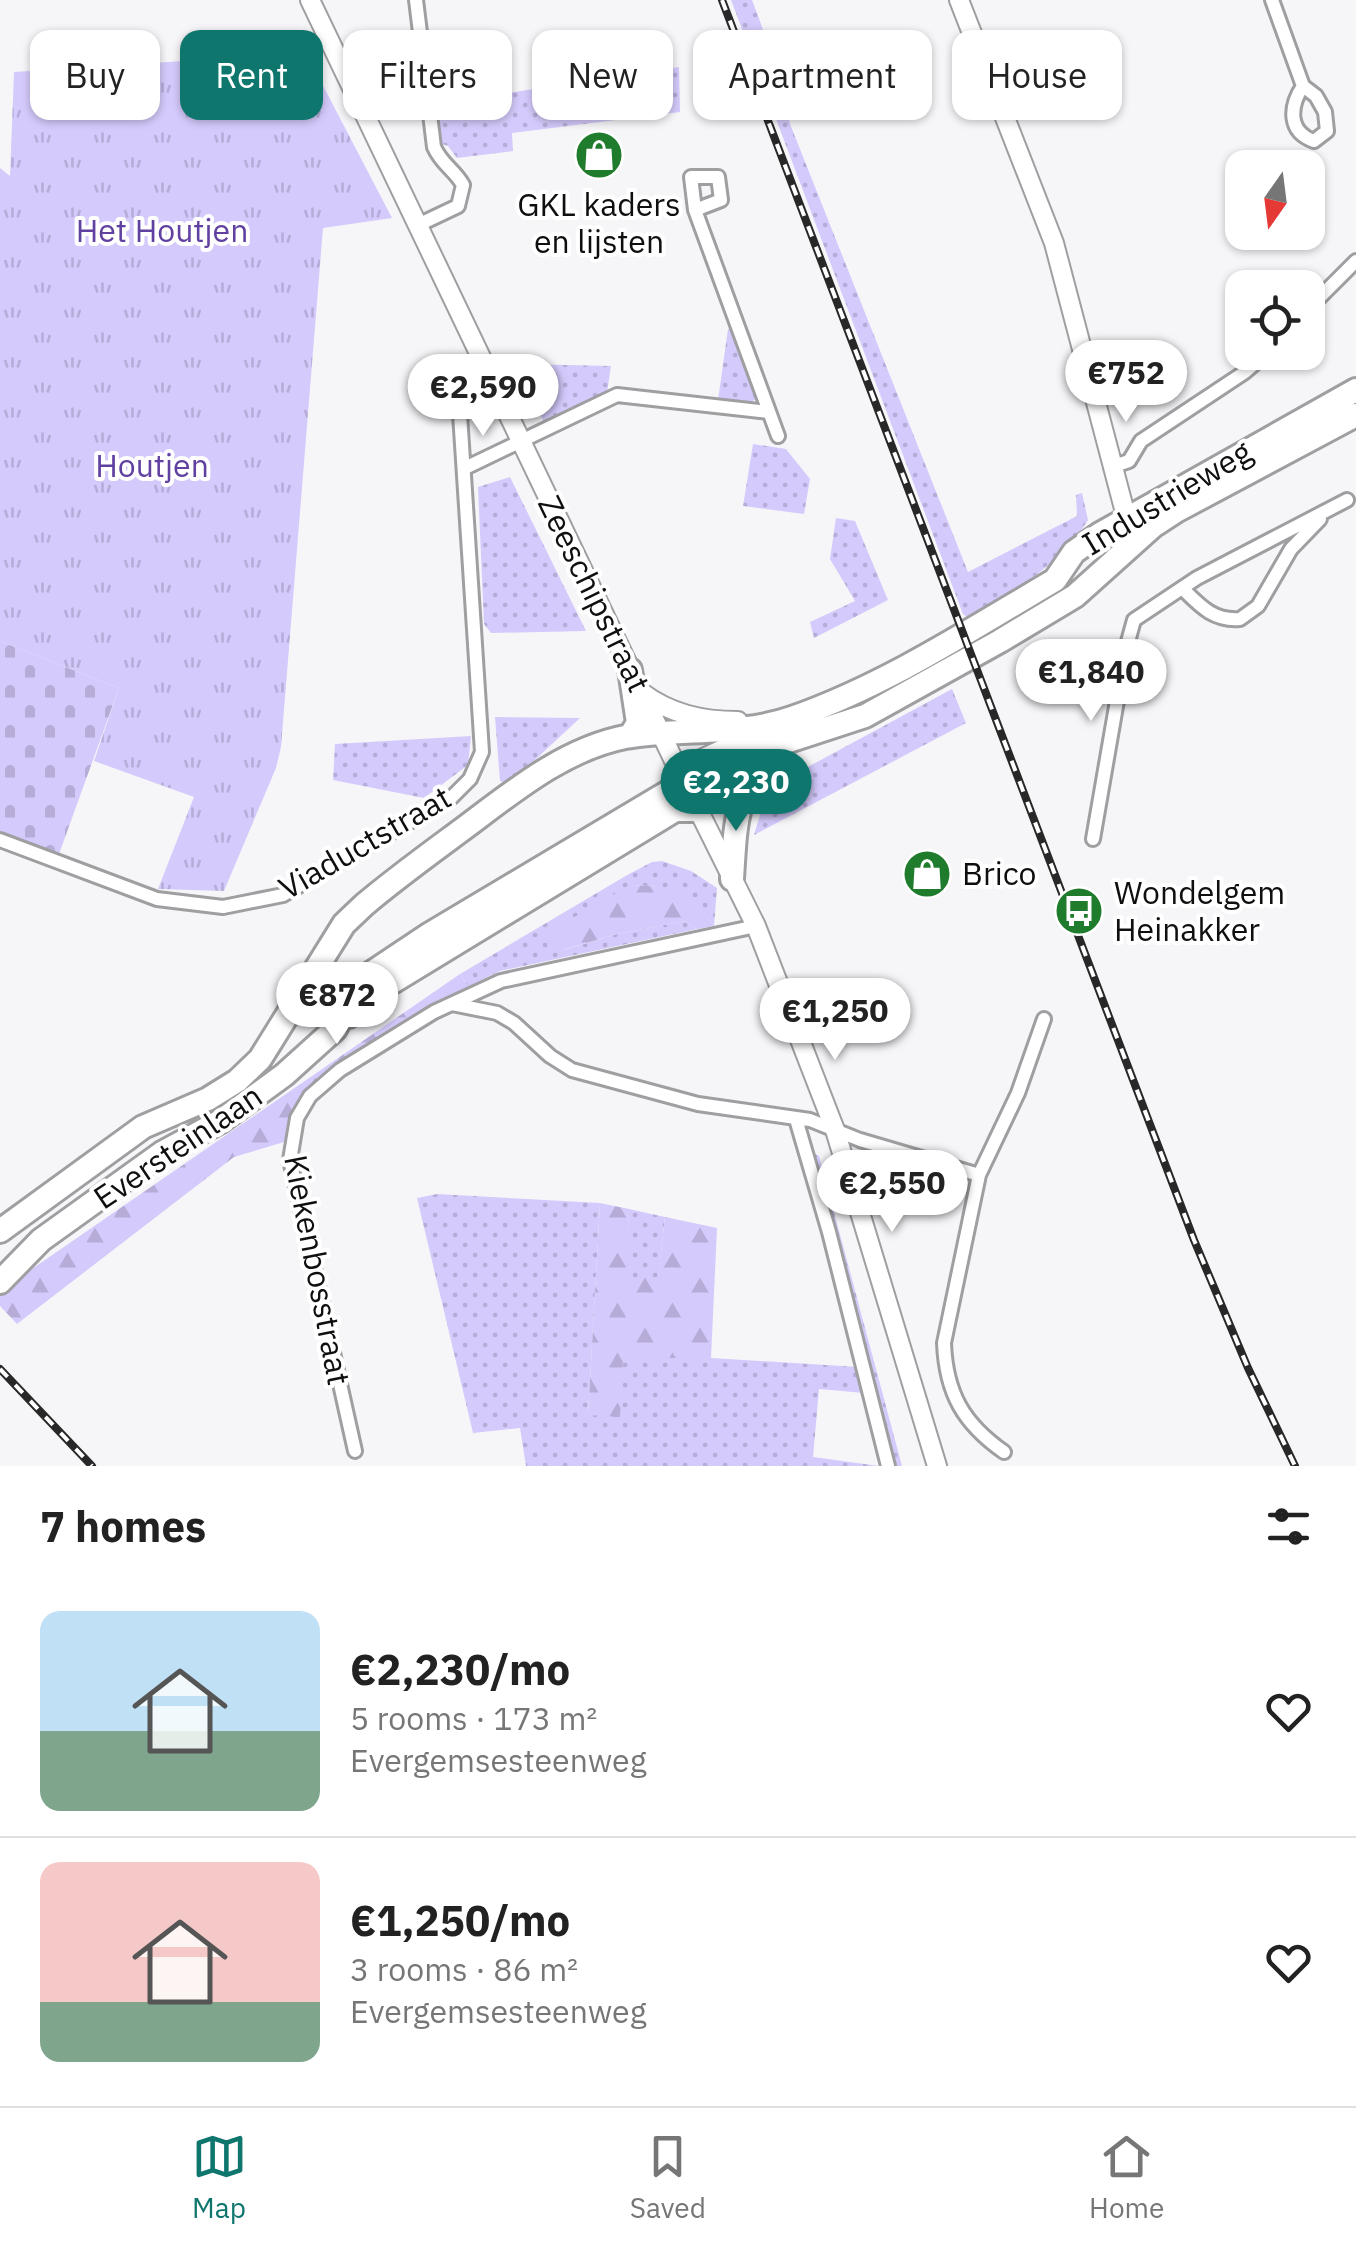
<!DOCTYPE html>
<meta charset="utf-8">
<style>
:root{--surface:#fff;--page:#f6f6f6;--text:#222;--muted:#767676;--line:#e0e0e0;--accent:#0f766e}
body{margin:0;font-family:"IBM Plex Sans",sans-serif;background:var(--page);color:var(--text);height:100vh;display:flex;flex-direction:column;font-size:38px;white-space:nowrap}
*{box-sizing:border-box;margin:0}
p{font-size:32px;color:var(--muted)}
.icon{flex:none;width:55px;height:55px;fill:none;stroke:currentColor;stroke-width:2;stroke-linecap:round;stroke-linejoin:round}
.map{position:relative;height:1466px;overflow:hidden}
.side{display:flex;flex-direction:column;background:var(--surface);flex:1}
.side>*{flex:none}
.guide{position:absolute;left:30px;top:30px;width:1298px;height:90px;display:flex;gap:20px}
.needle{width:65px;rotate:194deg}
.buttons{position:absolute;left:1225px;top:150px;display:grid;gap:20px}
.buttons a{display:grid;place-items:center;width:100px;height:100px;border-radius:20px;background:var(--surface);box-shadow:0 2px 8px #0004;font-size:50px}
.price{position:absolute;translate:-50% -85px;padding:0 22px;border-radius:35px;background:#fff;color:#222;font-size:32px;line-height:65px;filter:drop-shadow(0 2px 5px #0008)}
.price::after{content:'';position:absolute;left:50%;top:60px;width:30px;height:22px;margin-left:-15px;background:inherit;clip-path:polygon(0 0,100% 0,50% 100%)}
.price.current{background:var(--accent);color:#fff}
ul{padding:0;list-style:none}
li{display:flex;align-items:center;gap:30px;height:250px;padding:0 40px}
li+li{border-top:2px solid var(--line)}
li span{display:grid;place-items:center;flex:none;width:280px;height:200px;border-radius:20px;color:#555}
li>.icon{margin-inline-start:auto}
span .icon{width:120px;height:120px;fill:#fffc;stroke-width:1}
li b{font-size:42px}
h2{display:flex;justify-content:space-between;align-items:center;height:120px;padding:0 40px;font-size:42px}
.chip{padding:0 35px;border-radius:20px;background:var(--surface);box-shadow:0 2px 8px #0004;font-size:35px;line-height:90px}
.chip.current{background:var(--accent);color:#fff}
.dock{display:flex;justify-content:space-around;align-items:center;height:140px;border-top:2px solid var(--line);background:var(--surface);font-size:28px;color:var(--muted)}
.dock a{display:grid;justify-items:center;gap:5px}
.dock .current{color:var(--accent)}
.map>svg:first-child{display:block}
.grass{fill:url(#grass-dots)}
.forest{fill:url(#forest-firs)}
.cemetery{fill:url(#cemetery-stones)}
.park{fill:url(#park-tufts)}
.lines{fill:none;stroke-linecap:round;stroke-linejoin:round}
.street-casing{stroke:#9f9fa2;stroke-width:18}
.secondary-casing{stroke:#9f9fa2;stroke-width:22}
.highway-casing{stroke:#9f9fa2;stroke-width:28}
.street{stroke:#fff;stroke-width:12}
.secondary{stroke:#fff;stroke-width:18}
.highway{stroke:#fff;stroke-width:22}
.rail-casing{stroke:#282829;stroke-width:8}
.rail{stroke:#fff;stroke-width:4;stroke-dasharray:11;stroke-linecap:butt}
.labels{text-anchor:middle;stroke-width:8;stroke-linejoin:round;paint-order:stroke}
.poi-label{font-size:32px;fill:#0f0f10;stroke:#fff;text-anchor:start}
.park-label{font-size:32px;fill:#6040a0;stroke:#fff}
.street-label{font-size:32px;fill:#0f0f10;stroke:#fff}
</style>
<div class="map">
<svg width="1356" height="1466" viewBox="0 0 1356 1466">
<defs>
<pattern id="grass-dots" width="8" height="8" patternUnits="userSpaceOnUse" patternTransform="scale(2.5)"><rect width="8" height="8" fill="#d5cafc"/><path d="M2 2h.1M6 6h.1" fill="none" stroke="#b6acd7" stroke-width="1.8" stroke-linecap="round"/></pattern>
<pattern id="forest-firs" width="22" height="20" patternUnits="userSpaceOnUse" patternTransform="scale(2.5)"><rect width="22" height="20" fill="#d5cafc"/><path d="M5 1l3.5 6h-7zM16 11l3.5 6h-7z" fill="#b6acd7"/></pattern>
<pattern id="cemetery-stones" width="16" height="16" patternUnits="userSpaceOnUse" patternTransform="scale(2.5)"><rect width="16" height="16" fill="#d5cafc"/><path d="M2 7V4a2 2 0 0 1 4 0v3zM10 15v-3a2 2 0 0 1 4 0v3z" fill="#b6acd7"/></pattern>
<pattern id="park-tufts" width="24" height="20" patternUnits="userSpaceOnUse" patternTransform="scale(2.5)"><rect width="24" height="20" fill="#d5cafc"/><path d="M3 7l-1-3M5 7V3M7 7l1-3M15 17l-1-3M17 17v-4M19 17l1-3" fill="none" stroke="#b6acd7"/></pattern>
</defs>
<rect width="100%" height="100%" fill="#f6f6f9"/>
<path class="grass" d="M731,0H752C768,41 781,83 790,124L968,572L1077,516L1076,495L1082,493L1088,520C1060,566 1013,591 968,618L963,614Z
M679,67L680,112L512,133L513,151L457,158L448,146L442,144L435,104Z
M728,329L733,330L758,399L741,405L718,400Z
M521,364L611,366L607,393L544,422L516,367Z
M753,444L786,449L810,479L804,514L743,506Z
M510,477L586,631L491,633L484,624L478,487Z
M836,518L855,521L888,600L814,638L810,622L855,601L830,559Z
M952,689L966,723L754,835L765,798L782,781Z
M495,717L580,718L509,784L500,781Z
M471,736L468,765L424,798L333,780L335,744Z
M662,861L691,871L717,888L714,926C688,893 671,886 630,885L564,950L617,934L685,921L697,929L500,971L468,987L460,974L629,874L652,862Z
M815,1154L819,1156L902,1466H893Z
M437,1194L600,1203L588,1415L623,1358H711L858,1367L864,1393L819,1389L813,1457L879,1466H526L520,1428L473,1433L417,1198Z
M629,1209L665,1217L658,1278L626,1277Z"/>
<path class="forest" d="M630,885C672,886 688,892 714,926L697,929L685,921L617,934L563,950H551L547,946V933Z
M460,974L468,987C421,1010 348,1052 311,1087C296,1101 290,1123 284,1142L234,1157L17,1324L0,1306V1291Z
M600,1203L629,1209L627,1277H658L665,1217L717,1228L711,1358H623L620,1417L588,1415Z"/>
<path class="cemetery" d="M0,641L119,688L59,854L0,831Z"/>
<path class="park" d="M306,53L392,218L323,228L281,747L276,768L224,891L158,889L194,797L94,761L119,688L0,641V168L10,176L14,72Z"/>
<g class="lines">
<g class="street-casing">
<path id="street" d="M416,0L434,147C442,165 454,169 463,185L458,206L418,225
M1272,0L1303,86L1316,96L1325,112L1327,131L1314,141C1288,132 1289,107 1303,86
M695,210L721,200L718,177H691L695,210L778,436
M1308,309L1356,261
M1111,467L1129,461L1141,441L1245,372L1268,352
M465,468L617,395L769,412
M1183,589C1201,607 1214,621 1240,619L1258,606L1291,549L1320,519
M1093,839L1126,649L1134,620L1197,578L1347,500
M0,840L157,899L223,907L283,895L451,798L470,779L482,752L460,414
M452,1004L497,1013L514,1023L550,1056L572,1070L698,1104L810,1120L860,1140L979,1175
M796,1119L829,1232L888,1466
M355,1451L290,1160L297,1118L310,1096L340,1070L434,1012L501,981L756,926
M1004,1452C964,1424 946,1394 944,1343L979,1175L1018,1093L1044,1019"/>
</g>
<g class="secondary-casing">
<path id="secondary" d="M310,0L677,767L756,926L835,1130L937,1466
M959,0L1054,243L1127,520
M641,692C670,714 702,721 738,721
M688,778L701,759L765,730"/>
</g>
<g class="highway-casing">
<path id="highway" d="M630,670L638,723L630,736
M732,879C736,814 735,799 775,745
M349,1016L366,998L675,810H698
M0,1231L143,1127L208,1099L237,1081L260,1059L344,924L364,905C397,877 432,852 467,826C515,790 565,749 625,737C681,727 738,737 792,718C886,685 970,630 1055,580L1074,552L1100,534L1356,390
M0,1282L41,1240L162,1153L221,1121L284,1075L335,1029L361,980L430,934L712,766L865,716L1000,641L1075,596L1153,526L1176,511L1356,415"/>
</g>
<use href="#street" class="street"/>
<use href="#secondary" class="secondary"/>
<use href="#highway" class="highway"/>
<g class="rail-casing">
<path id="rail" d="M722,0L1194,1240L1248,1368L1295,1466
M0,1369L92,1466"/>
</g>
<use href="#rail" class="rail"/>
</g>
<defs>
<g id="shop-disc" transform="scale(2.5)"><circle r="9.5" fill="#207c2d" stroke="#fff"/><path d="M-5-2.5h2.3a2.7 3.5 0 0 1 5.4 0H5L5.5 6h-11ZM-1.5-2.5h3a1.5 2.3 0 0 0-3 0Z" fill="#fff"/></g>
<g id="bus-disc" transform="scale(2.5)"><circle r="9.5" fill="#207c2d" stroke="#fff"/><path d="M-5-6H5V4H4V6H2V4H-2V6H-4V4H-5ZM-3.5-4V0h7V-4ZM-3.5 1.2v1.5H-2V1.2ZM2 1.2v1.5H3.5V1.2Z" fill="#fff"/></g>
</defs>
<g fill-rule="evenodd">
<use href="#shop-disc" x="599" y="155"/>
<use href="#shop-disc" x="927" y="874"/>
<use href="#bus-disc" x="1079" y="911"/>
</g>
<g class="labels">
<g class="poi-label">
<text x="599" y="216" text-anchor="middle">GKL kaders<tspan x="599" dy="37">en lijsten</tspan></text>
<text x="962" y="885">Brico</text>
<text x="1114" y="904">Wondelgem<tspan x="1114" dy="37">Heinakker</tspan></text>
</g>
<g class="park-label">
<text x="162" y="242">Het Houtjen</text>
<text x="152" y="477">Houtjen</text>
</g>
<g class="street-label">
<text transform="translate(1167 498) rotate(-31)" y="11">Industrieweg</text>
<text transform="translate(594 594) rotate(64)" y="11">Zeeschipstraat</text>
<text transform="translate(365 843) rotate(-30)" y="11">Viaductstraat</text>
<text transform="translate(178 1147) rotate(-34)" y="11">Eversteinlaan</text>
<text transform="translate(317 1270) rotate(79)" y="11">Kiekenbosstraat</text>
</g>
</g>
</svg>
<div class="buttons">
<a><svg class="needle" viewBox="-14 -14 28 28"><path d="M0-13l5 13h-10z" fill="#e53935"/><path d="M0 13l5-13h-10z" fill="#767676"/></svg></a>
<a><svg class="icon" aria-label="locate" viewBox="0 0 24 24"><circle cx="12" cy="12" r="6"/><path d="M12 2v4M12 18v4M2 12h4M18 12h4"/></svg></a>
</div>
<b class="price" style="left:1126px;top:425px">€752</b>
<b class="price" style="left:483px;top:439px">€2,590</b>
<b class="price" style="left:1091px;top:724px">€1,840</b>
<b class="price current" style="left:736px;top:834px">€2,230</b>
<b class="price" style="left:337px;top:1047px">€872</b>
<b class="price" style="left:835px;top:1063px">€1,250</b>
<b class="price" style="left:892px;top:1235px">€2,550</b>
<div class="guide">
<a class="chip">Buy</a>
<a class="chip current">Rent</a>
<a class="chip">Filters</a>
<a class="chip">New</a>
<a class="chip">Apartment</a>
<a class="chip">House</a>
</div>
</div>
<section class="side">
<h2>7 homes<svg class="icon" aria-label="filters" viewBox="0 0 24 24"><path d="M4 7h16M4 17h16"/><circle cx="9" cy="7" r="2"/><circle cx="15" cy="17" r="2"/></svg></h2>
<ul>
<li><span style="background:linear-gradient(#bfe0f5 60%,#7fa58c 0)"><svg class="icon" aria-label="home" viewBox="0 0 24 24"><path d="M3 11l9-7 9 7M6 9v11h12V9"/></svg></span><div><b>€2,230/mo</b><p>5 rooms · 173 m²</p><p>Evergemsesteenweg</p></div><svg class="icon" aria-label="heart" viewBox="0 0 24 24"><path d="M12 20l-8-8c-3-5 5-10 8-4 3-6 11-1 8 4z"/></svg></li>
<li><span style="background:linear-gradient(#f6c9c9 70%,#7fa58c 0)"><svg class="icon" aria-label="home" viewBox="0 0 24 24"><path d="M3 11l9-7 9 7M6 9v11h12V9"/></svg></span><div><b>€1,250/mo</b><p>3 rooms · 86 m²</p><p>Evergemsesteenweg</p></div><svg class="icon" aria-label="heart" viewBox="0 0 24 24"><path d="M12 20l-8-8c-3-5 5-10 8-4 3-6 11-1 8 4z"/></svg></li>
</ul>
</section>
<nav class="dock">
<a class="current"><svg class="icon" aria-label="map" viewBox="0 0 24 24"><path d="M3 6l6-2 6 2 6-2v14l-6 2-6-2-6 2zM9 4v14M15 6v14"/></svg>Map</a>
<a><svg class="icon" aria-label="saved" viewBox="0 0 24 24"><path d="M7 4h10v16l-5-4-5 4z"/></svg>Saved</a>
<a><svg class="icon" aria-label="home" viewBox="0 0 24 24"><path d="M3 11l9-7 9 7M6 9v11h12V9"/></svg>Home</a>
</nav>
